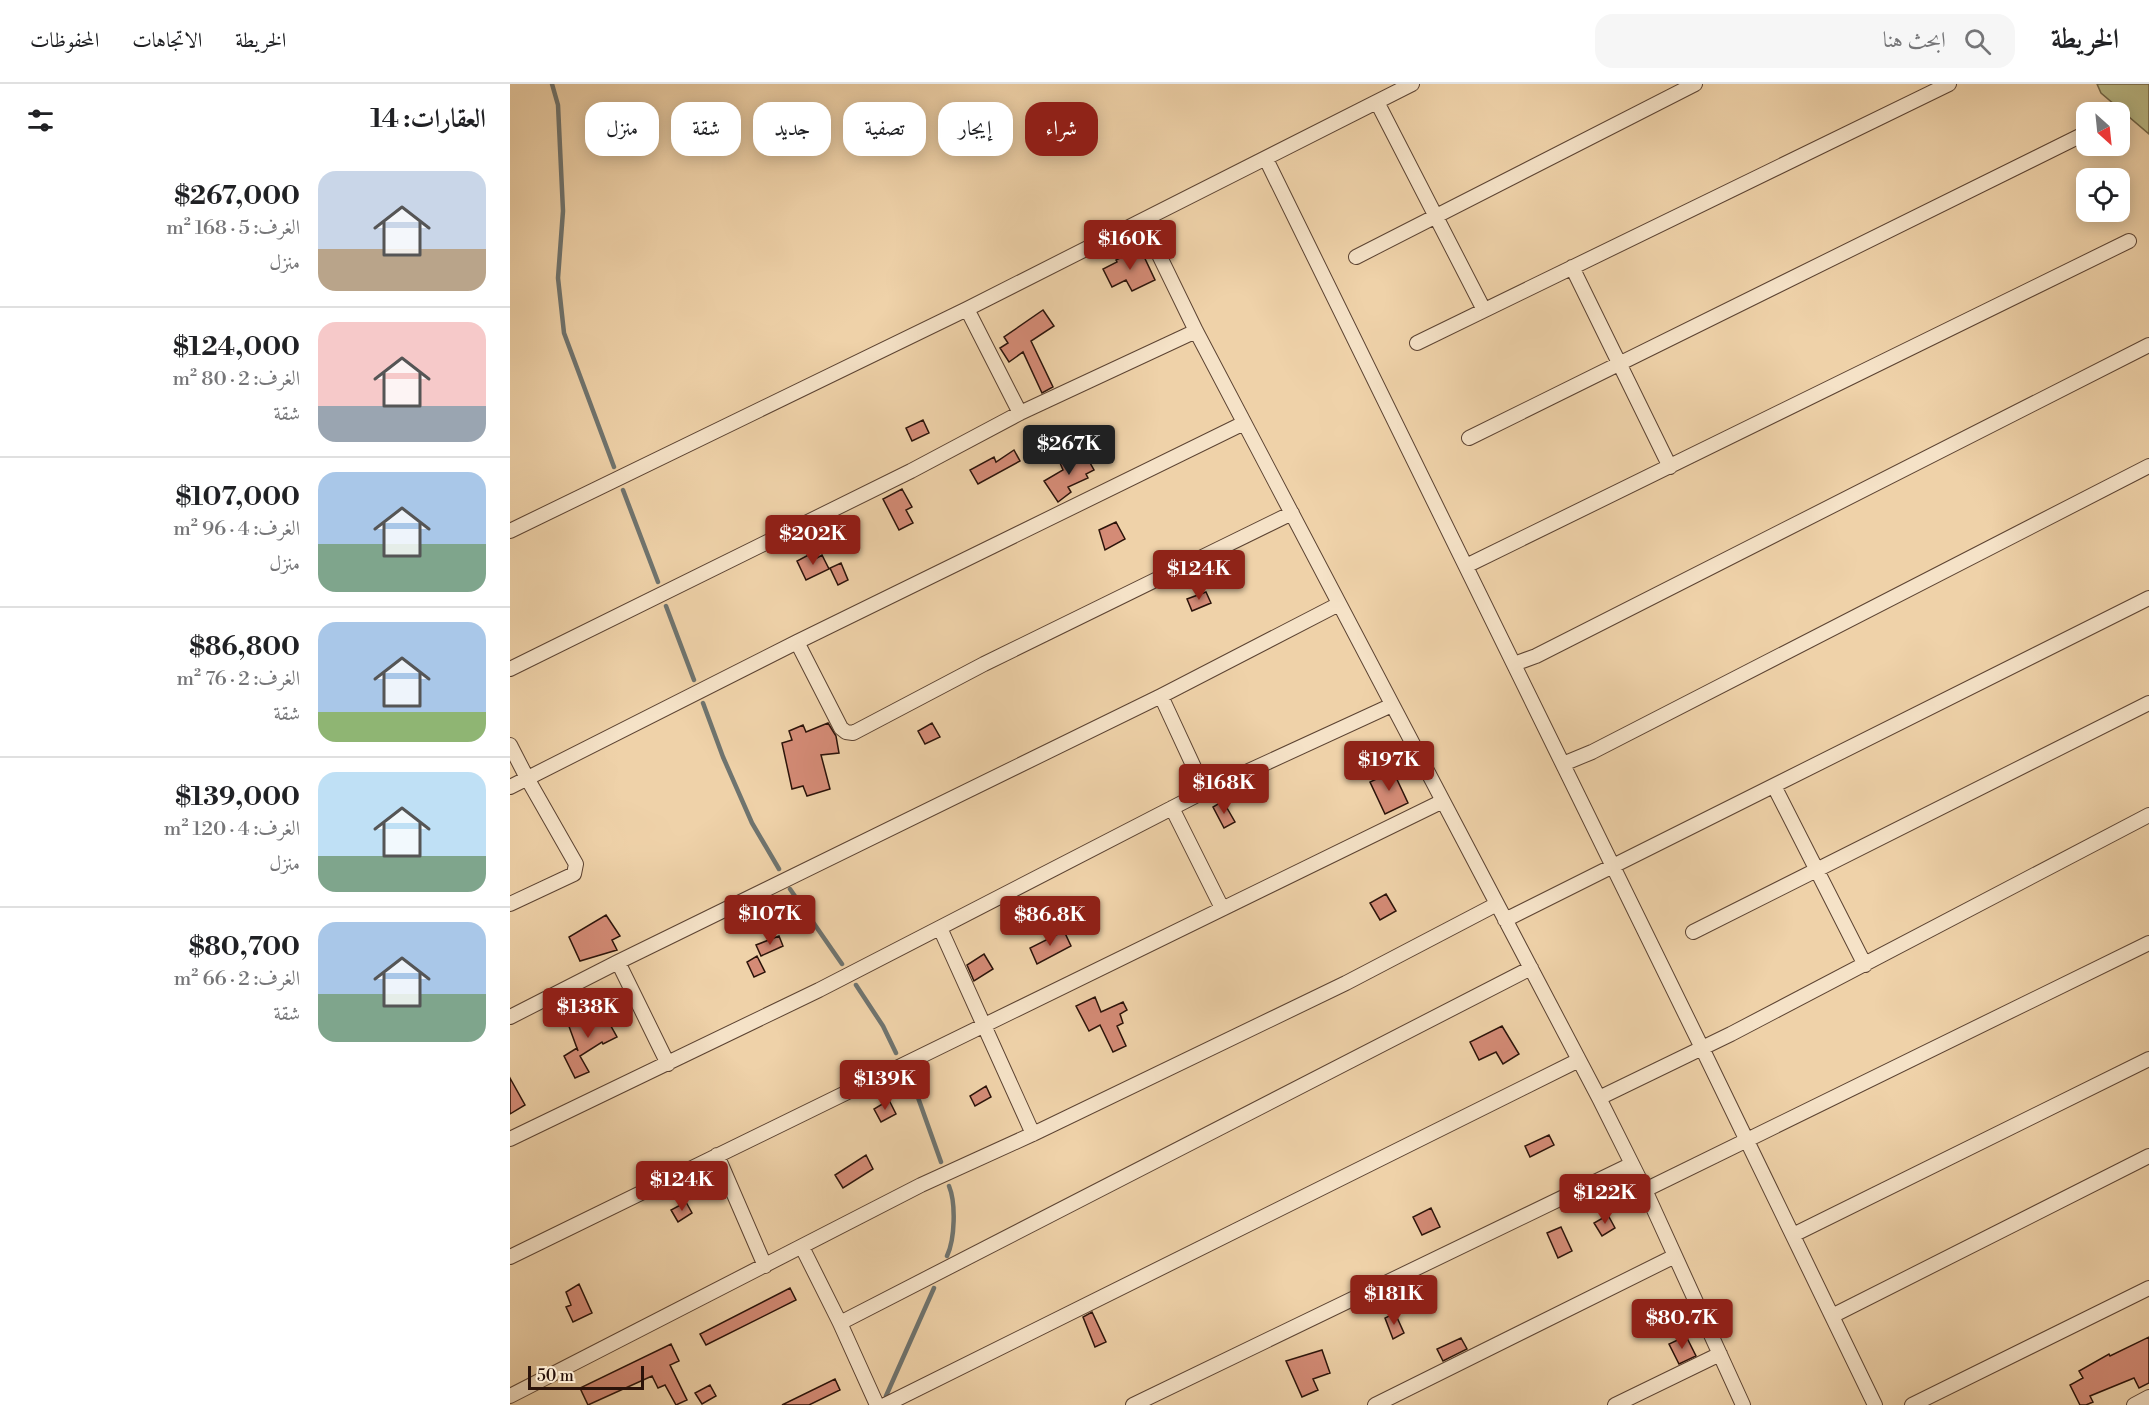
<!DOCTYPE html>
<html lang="ar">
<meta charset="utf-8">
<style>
:root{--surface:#fff;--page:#f6f6f6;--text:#202124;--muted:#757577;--line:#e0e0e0;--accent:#8f2418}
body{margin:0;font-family:"Libre Bodoni",Amiri,serif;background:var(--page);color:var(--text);direction:rtl;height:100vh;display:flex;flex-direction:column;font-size:22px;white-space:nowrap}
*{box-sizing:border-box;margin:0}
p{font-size:20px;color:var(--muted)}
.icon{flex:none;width:33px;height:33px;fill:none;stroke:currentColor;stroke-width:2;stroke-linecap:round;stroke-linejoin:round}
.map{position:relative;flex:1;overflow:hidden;direction:ltr}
.side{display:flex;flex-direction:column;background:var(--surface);width:510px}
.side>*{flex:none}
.top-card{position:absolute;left:18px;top:18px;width:570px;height:54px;direction:rtl;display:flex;gap:12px}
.needle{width:39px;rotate:153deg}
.tools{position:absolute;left:1566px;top:18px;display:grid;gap:12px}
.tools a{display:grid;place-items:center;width:54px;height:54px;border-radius:12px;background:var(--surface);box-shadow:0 3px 15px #0003;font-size:30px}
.scale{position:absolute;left:18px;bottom:15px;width:116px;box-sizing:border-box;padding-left:6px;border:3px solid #2b130a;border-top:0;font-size:16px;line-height:21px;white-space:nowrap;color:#2b130a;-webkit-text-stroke:4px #f5e2c7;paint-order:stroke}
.price{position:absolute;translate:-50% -51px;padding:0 14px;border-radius:6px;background:var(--accent);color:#fff;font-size:20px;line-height:39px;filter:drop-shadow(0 2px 3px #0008)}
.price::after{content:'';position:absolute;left:50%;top:36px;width:18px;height:14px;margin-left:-9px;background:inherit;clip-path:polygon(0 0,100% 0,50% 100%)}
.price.on{background:#222;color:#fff}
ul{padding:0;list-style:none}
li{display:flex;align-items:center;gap:18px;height:150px;padding:0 24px}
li+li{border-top:2px solid var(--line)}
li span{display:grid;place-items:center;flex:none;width:168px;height:120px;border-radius:18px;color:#555}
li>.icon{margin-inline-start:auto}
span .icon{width:72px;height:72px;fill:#fffc;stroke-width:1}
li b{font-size:26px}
h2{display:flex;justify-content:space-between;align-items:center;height:72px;padding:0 24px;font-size:26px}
.chip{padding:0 21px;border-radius:18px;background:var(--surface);box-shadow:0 3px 15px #0003;font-size:21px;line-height:54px}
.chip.on{background:var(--accent);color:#fff}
header{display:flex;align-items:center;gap:36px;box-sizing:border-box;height:84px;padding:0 30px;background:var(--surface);border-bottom:2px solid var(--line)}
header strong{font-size:28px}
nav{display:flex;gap:33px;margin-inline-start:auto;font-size:21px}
.search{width:420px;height:54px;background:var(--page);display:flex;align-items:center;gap:15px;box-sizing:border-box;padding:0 21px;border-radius:18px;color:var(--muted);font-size:22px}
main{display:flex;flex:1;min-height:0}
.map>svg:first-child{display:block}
.green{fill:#bbbb87;stroke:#736748;stroke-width:1.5}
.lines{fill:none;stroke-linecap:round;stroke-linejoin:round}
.stream{stroke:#6f746f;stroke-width:4.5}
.building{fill:#d48b76;stroke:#2b130a;stroke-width:1.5}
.street-casing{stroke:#5c4332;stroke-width:16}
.street{stroke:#f5e2c7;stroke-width:14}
</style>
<header>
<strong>الخريطة</strong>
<div class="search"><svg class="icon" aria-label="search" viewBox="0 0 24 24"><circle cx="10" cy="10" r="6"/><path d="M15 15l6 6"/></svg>ابحث هنا</div>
<nav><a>الخريطة</a><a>الاتجاهات</a><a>المحفوظات</a></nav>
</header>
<main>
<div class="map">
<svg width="1639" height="1321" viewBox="0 0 1639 1321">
<rect width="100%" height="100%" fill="#efd2a9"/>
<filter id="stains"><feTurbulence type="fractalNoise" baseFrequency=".00333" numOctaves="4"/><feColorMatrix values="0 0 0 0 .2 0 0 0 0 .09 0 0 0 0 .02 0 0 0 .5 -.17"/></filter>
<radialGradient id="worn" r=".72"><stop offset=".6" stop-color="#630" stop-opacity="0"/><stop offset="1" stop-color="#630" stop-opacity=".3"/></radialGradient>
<path class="green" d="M1587,0H1639V50L1591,9Z"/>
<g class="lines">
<path class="stream" d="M42,0L48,21L53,127L48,194L54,249L104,383
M113,406L148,498
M156,522L184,596
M193,619L213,673L242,739L269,785
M280,805L332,880
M346,901L373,942L386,969
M398,991L406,1008L431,1078
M437,1172C445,1155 446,1119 439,1102
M376,1312L424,1204"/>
</g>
<path class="building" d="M630,164L645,196L622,207L616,196L602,203L593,185L607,178L606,176Z
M533,226L544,242L521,257L543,303L532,309L513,268L499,278L490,264L498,259L494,253Z
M413,336L419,349L402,357L396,344Z
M504,366L510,377L468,400L460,386L484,373L486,378Z
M574,368L584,386L576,390L578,394L558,403L561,408L548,418L534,397L553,386L550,379Z
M392,405L402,423L396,426L403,439L389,446L373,415Z
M606,438L615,455L595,466L589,446Z
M304,468L307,474L312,471L319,485L296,496L287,477Z
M331,479L338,496L328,501L320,484Z
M696,508L701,519L682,527L677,515Z
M318,639L326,652L329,669L311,671L320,705L297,712L293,702L282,705L272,659L282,656L279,647L293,641L296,648Z
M422,639L430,653L415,660L408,647Z
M883,687L898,719L875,730L860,698Z
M713,717L725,738L714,744L703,723Z
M876,810L886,827L870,836L860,819Z
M96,831L110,852L102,856L107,866L70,877L59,853Z
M554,847L561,862L527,880L520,864Z
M269,852L273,862L251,872L246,861Z
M474,870L483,885L464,897L457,881Z
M247,872L255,888L244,893L237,878Z
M585,913L591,928L613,918L617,926L610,930L613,939L607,942L616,962L603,968L590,941L579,947L566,922Z
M92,926L107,953L93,960L92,958L70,972L79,988L65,994L54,972L67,964L68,967L57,937Z
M992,942L1009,970L993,980L986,968L969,976L960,958Z
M0,994L15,1021L0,1030Z
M476,1002L481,1013L465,1022L460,1012Z
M379,1016L386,1030L371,1038L364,1025Z
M1039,1051L1044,1061L1020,1073L1015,1062Z
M356,1071L363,1085L333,1104L325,1091Z
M176,1118L182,1129L168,1138L161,1126Z
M921,1124L930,1143L912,1151L903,1133Z
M1098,1131L1105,1144L1092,1152L1084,1139Z
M1051,1143L1062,1167L1048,1174L1037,1149Z
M69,1200L82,1229L63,1238L56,1223L61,1221L56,1208Z
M280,1204L286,1216L196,1261L190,1250Z
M582,1228L596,1258L585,1263L573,1233Z
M885,1229L894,1249L883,1255L875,1234Z
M1176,1252L1186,1272L1169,1280L1159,1260Z
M1639,1253V1299L1629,1304L1624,1294L1580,1312L1583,1318L1576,1321H1570L1560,1301L1573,1294L1569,1287L1599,1270L1600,1272Z
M951,1254L957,1265L933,1277L927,1265Z
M161,1260L169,1277L160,1281L177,1316L166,1321L155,1301L148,1304L142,1292L78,1321L70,1304Z
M812,1266L820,1289L803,1295L808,1306L792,1313L776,1277Z
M325,1295L330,1306L299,1321H272Z
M200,1301L206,1312L192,1320L185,1309Z"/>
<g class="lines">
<g class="street-casing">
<path id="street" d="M867,18L974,226
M756,75L1192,964L1365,1321
M633,138L686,247L1089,1014L1135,1106L1233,1321
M846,173L1185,0
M1062,183L1160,383
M457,225L510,329
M907,259L1439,0
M959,354L1574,50
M0,447L457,225L902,0
M956,482L1619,157
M287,558L331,644L336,648L343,649L474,580L782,429
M1004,580L1026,572L1639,261
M0,585L401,387L510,329L686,247
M651,612L695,707
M0,661L17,694L66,780L64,790L0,820
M1053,680L1082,668L1639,382
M1264,702L1355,881
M0,703L287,558L734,339
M662,724L712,824
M995,836L1639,514
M430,844L523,1050
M1183,848L1639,619
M108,878L158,980
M0,933L108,878L651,612L829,520
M1089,1014L1221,950L1639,731
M0,1055L309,906L695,707L882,621
M207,1071L255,1182
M1135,1106L1639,859
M1283,1151L1639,975
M292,1163L330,1239L367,1321
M0,1173L933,717
M1322,1232L1639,1072
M330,1239L1021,884
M0,1312L411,1101L523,1050L836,899L987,820
M375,1321L1069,976
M623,1321L1122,1080
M865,1321L1165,1172
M1105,1321L1210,1270
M1402,1321L1639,1204
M1624,1321L1639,1313"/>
</g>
<use href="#street" class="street"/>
</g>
<rect width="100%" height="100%" filter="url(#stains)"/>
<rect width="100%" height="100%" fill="url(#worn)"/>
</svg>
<div class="tools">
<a><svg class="needle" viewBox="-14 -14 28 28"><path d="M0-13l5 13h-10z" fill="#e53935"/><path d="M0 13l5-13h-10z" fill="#757577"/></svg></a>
<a><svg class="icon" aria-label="locate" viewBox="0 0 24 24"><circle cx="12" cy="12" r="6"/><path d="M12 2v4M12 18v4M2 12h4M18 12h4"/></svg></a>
</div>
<div class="scale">50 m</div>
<b class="price" style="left:620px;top:187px">$160K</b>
<b class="price on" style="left:559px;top:392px">$267K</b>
<b class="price" style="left:303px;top:482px">$202K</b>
<b class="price" style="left:689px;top:517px">$124K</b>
<b class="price" style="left:879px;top:708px">$197K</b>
<b class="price" style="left:714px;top:731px">$168K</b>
<b class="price" style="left:260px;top:862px">$107K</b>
<b class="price" style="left:540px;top:863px">$86.8K</b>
<b class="price" style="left:78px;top:955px">$138K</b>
<b class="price" style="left:375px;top:1027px">$139K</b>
<b class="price" style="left:172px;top:1128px">$124K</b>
<b class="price" style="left:1095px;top:1141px">$122K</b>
<b class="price" style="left:884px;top:1242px">$181K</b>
<b class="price" style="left:1172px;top:1266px">$80.7K</b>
<div class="top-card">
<a class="chip on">شراء</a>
<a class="chip">إيجار</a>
<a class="chip">تصفية</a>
<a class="chip">جديد</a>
<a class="chip">شقة</a>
<a class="chip">منزل</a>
</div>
</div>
<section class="side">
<h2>العقارات: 14<svg class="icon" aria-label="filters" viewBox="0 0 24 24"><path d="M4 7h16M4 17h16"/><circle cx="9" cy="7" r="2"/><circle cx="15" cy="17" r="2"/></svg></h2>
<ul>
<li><span style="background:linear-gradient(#c9d6e8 65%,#b9a48a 0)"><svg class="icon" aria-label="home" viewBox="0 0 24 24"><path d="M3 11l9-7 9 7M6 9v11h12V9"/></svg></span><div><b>$267,000</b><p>الغرف: 5 · 168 m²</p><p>منزل</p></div></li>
<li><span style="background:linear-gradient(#f6c9c9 70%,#9aa5b1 0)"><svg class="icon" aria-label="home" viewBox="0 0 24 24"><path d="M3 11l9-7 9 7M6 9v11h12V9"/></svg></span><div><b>$124,000</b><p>الغرف: 2 · 80 m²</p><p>شقة</p></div></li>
<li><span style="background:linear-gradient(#a9c7e8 60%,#7fa58c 0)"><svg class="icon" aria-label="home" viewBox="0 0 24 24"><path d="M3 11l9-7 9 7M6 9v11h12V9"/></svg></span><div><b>$107,000</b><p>الغرف: 4 · 96 m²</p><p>منزل</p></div></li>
<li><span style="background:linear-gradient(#a9c7e8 75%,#8fb573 0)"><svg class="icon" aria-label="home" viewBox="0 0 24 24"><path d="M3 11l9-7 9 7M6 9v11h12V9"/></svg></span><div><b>$86,800</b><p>الغرف: 2 · 76 m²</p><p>شقة</p></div></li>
<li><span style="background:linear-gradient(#bfe0f5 70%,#7fa58c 0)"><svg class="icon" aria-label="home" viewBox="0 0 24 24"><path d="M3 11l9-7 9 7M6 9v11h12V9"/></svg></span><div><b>$139,000</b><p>الغرف: 4 · 120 m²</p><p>منزل</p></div></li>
<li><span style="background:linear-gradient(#a9c7e8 60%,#7fa58c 0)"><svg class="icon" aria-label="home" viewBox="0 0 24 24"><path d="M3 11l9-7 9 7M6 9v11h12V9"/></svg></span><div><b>$80,700</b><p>الغرف: 2 · 66 m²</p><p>شقة</p></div></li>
</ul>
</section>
</main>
